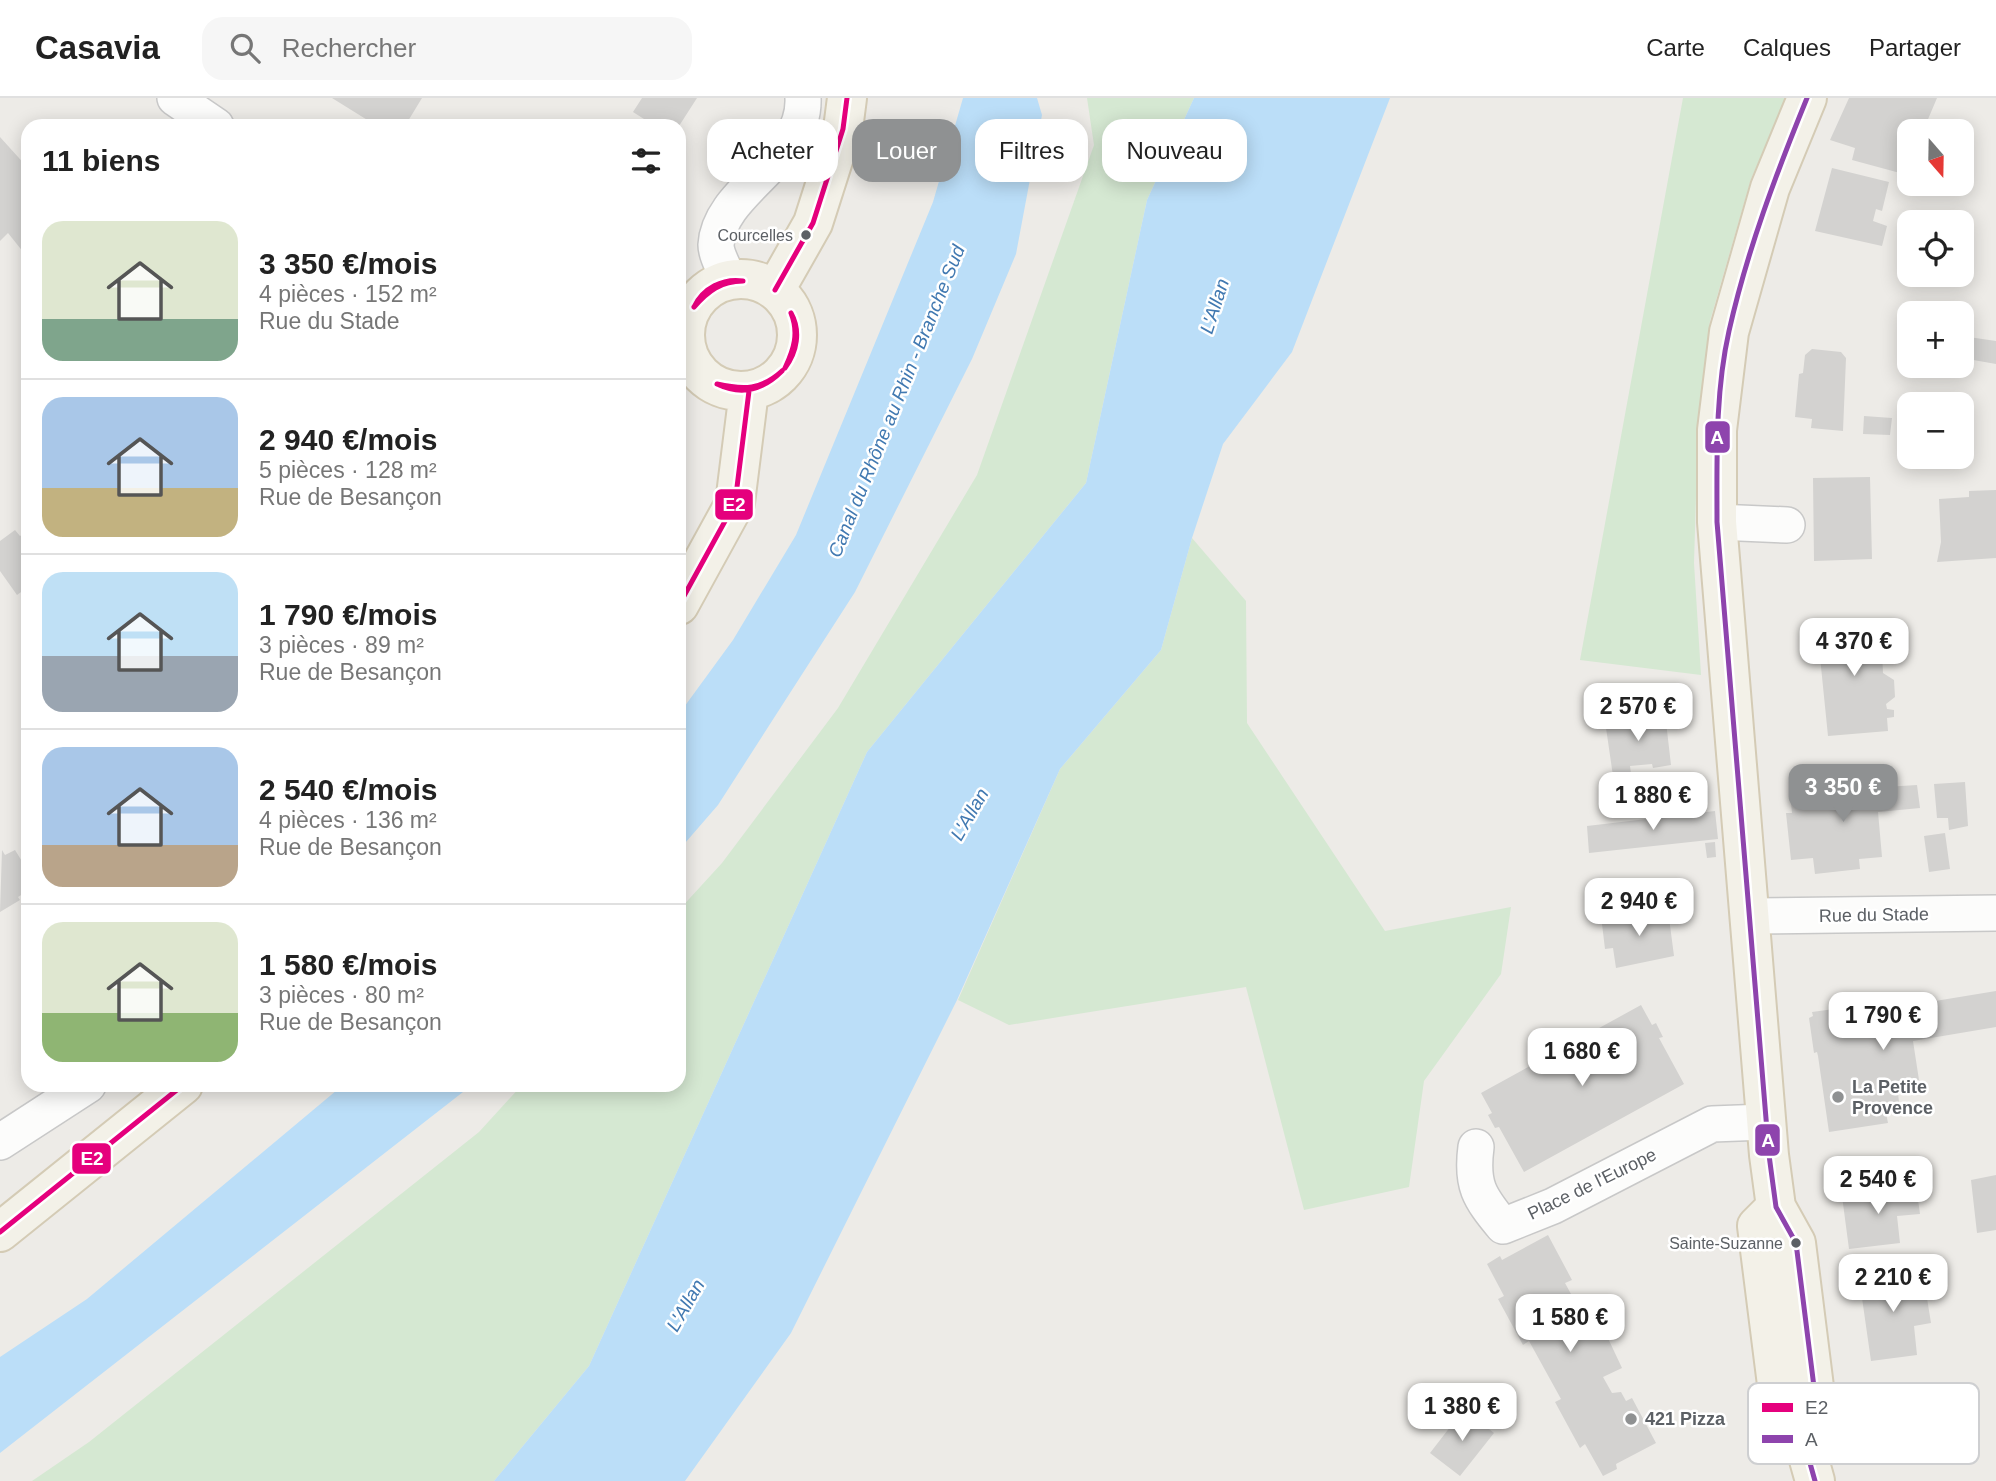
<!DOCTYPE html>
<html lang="fr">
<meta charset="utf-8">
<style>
:root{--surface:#fff;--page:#f6f6f6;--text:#222;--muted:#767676;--line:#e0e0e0;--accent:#8f9192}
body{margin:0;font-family:Arial,sans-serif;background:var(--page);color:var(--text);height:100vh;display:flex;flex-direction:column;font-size:26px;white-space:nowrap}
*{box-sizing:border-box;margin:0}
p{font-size:23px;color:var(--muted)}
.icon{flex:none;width:38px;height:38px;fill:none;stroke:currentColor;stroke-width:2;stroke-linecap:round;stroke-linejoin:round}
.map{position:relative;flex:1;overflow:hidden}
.drawer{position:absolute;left:21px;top:21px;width:665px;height:973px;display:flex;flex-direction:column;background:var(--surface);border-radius:21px;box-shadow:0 4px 18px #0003}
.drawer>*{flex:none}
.guide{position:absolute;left:707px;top:21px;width:665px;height:63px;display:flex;gap:14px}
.needle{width:46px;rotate:160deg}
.tools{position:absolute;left:1897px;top:21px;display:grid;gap:14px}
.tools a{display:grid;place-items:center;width:77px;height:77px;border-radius:14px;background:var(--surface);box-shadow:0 4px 18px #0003;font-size:35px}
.price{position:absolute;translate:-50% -60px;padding:0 16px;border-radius:14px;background:#fff;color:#222;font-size:23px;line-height:46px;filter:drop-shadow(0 2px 4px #0008)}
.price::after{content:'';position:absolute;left:50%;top:42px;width:21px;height:16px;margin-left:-10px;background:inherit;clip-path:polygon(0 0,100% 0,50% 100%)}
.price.on{background:var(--accent);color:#fff}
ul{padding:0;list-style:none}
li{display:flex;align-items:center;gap:21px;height:175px;padding:0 21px}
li+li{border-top:2px solid var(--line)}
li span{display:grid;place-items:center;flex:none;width:196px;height:140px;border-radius:21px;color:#555}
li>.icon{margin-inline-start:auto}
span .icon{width:84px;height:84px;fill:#fffc;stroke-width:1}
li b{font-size:30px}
h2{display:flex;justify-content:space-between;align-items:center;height:84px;padding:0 21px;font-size:30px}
.pill{padding:0 24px;border-radius:21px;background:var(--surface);box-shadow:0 4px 18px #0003;font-size:24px;line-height:63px}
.pill.on{background:var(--accent);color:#fff}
header{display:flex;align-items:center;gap:42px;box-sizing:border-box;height:98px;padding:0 35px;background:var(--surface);border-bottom:2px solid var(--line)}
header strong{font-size:33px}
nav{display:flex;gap:38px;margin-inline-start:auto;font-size:24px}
.search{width:490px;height:63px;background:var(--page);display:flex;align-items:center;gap:18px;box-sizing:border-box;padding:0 24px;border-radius:21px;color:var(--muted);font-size:26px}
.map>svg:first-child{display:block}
.green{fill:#d5e8d2}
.water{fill:#bbdef8}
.building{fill:#d3d2d0}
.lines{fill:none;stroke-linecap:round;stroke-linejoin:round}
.minor-casing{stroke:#c8c8c8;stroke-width:38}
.major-casing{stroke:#d4cbb5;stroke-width:42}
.minor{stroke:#fcfcfb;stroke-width:35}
.major{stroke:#f3f1e8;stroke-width:38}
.bus-1-casing{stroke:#fff;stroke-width:10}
.bus-2-casing{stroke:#fff;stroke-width:10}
.bus-1{stroke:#e5007d;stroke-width:5}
.bus-2{stroke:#8e44ad;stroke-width:5}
.bus-dot{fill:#5c6065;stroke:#fff;stroke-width:2.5}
.poi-dot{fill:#8f9192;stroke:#fff;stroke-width:2.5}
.labels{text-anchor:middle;stroke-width:5;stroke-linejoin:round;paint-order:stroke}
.bus-label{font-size:16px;fill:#5c6065;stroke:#fff;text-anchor:end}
.street-label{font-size:18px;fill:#5c6065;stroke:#fff}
.poi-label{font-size:18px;font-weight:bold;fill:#5c6065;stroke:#fff;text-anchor:start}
.water-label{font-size:19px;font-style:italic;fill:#4179b1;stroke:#fff}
.key{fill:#fff;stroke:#cecfd1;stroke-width:2}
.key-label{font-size:19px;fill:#5c6065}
.line-badge{stroke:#fff;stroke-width:2.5}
.badge-label{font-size:19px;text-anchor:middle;font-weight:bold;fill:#fff}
</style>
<header>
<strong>Casavia</strong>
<div class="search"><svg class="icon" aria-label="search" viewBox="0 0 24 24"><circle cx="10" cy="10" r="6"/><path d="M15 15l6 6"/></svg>Rechercher</div>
<nav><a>Carte</a><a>Calques</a><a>Partager</a></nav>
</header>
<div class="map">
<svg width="1996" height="1383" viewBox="0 0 1996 1383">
<rect width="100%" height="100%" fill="#edebe7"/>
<path class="green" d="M1087,0H1194L1147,102L1086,385L867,654L589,1268L494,1383H32L89,1344L479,1034L522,987H679V812L722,765L838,610L977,377L1094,47Z
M1683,0H1787L1751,81L1710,223L1698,332L1694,465L1701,577L1580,562Z
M1192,440L1246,503L1247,625L1385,833L1511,809L1501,876L1424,983L1409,1089L1304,1112L1246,889L1009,927L958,902L1060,671L1161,552Z"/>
<path class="water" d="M963,0H1037L1042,17L1016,156L972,261L855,494L718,707L679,752V616L733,542L796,437L933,104Z
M1194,0H1390L1292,254L1223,346L1192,440L1161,552L1060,671L957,902L791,1235L685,1383H494L589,1268L867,654L1086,385L1147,102Z
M343,987H472L0,1355V1259L87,1201Z"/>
<path class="building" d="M332,0H422L405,28H377Z
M642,0H697L679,28H655L633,14Z
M1849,0H1937L1923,33H1909V67L1903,65L1900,75L1852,62L1855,50L1830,42Z
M0,39L28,70V160L8,135L0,143Z
M1832,70L1889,84L1882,113L1876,111L1873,123L1887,128L1882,148L1815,133Z
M1962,238L1996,243V266L1962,260Z
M1812,251L1841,254L1846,260L1843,333L1811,330L1812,321L1795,319L1799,276L1803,275L1805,257Z
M1864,318L1892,320L1890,337L1863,336Z
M1870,379L1872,461L1814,463L1813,380Z
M1996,392V460L1937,464L1941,444L1939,401L1969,399V393Z
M15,432L20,438L28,433V489L17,497L0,473V443Z
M1889,526L1891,553L1882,554L1883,575L1894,582L1895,599L1886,606L1887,611L1894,612V619L1887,620L1888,633L1828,638L1820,559H1809L1808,532Z
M1665,615L1671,667L1653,670L1652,666L1630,668L1631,676L1613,678L1605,623Z
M1965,684L1968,728L1949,732L1948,720H1937L1934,686Z
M1917,687L1920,710L1878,714L1882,759L1859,761L1860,771L1815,776L1813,760L1791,762L1786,715H1792L1790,695Z
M1715,713L1718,741L1589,755L1587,728Z
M1945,735L1950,771L1929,774L1924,738Z
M1715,744L1716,759L1707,760L1705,745Z
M2,752L5,757L15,752L28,773V781L22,785L26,794L18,799L20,802L0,814Z
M1659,812H1668L1674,858L1616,870L1613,850L1605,851L1602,826L1609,825L1608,820Z
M1996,893V929L1913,943L1919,982L1897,986L1900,1013L1886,1015L1888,1025L1829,1034L1818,958L1817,954L1814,955L1809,920L1813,918L1812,914L1893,903L1895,912L1910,910L1917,906Z
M1641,907L1652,927L1656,925L1663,939L1659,940L1684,986L1524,1074L1499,1029L1495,1030L1488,1017L1492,1015L1481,995Z
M1996,1077V1132L1977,1135L1971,1082Z
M1916,1087L1920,1116L1897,1118L1900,1145L1849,1151L1842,1098Z
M1548,1137L1572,1182L1565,1185L1571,1196L1566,1204L1573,1217L1587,1210L1603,1238L1606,1236L1622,1270L1603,1279L1612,1295L1621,1294L1626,1303L1632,1300L1656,1345L1616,1366L1617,1371L1603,1378L1585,1346L1580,1350L1555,1304L1561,1301L1529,1243L1523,1247L1498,1201L1504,1198L1487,1166L1500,1158L1502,1162Z
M1906,1174L1907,1180L1919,1179L1921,1194H1926L1931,1225L1914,1228L1917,1257L1871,1263L1859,1179Z
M1464,1311L1494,1335L1460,1378L1430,1355Z"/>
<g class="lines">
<g class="minor-casing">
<path id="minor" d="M175,0L216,28
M729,182C725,172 716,157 716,147C719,91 806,63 803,0
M679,232H685
M1717,424L1787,427
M1752,818L1996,815
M0,1044L88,987
M1476,1049C1471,1087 1479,1099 1503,1128L1553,1108L1712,1026L1765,1024"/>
</g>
<g class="major-casing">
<path id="major" d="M685 237a56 56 0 1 1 112 0a56 56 0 1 1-112 0Z
M775,192L813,125L843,31L847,0
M679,507L735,405L749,293
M1776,1109L1757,1128L1783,1334L1806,1351L1815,1383
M0,1134L183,987
M1806,1351L1819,1329L1796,1145L1776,1109L1769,1057L1717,424V332L1729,234L1770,90L1807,0"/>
</g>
<use href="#minor" class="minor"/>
<use href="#major" class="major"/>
<g class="bus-1-casing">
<path id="bus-1" d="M775,192L813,125L843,31L847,0
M694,209C703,190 723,180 743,183
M694,209C708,193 721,183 743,183
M785,270C794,251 799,235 791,215
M785,270C797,254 801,233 791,215
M717,286C744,292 761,292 782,273
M717,286C742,298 763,292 782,273
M679,507L735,405L749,293
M0,1134L183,987"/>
</g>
<g class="bus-2-casing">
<path id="bus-2" d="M1807,0C1776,76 1747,153 1729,233C1715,295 1717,361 1717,424L1769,1057L1776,1109L1796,1145L1819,1329L1806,1351L1815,1383"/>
</g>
<use href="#bus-1" class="bus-1"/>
<use href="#bus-2" class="bus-2"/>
</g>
<g class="bus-dot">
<circle cx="806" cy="137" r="6"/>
<circle cx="1796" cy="1145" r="6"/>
</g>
<g class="poi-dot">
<circle cx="1838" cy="999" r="7"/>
<circle cx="1631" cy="1321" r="7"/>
</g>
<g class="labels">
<g class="bus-label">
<text x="793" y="143">Courcelles</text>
<text x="1783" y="1151">Sainte-Suzanne</text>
</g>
<g class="street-label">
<text transform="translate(1874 817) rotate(-1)" y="6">Rue du Stade</text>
<text transform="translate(1592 1086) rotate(-26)" y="6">Place de l'Europe</text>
</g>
<g class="poi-label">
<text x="1852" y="995">La Petite<tspan x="1852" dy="21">Provence</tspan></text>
<text x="1645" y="1327">421 Pizza</text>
</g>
<g class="water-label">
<text transform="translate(1214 208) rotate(-72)" y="7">L'Allan</text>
<text transform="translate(896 303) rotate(-68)" y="7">Canal du Rhône au Rhin - Branche Sud</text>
<text transform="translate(969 716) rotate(-60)" y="7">L'Allan</text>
<text transform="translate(685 1207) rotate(-60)" y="7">L'Allan</text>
</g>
</g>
<rect x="1748" y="1285" width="231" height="81" rx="10" class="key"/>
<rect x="1762" y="1305" width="31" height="9" fill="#e5007d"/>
<rect x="1762" y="1337" width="31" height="8" fill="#8e44ad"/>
<g class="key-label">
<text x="1805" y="1316">E2</text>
<text x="1805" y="1348">A</text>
</g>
<g class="line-badge">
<rect x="1704" y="322" width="27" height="34" rx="7" fill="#8e44ad"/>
<rect x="714" y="390" width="40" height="33" rx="7" fill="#e5007d"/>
<rect x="1754" y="1025" width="27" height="34" rx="7" fill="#8e44ad"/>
<rect x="71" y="1044" width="41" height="33" rx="7" fill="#e5007d"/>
</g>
<g class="badge-label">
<text x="1717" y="346">A</text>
<text x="734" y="413">E2</text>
<text x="1768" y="1049">A</text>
<text x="92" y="1067">E2</text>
</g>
</svg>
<div class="tools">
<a><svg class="needle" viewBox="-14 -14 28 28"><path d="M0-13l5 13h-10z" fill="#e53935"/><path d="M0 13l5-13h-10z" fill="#767676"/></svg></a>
<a><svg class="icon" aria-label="locate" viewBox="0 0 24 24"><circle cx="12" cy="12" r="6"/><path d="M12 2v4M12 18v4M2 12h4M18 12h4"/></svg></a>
<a>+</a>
<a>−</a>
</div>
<b class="price" style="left:1854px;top:580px">4 370 €</b>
<b class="price" style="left:1638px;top:645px">2 570 €</b>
<b class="price on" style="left:1843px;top:726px">3 350 €</b>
<b class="price" style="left:1653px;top:734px">1 880 €</b>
<b class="price" style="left:1639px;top:840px">2 940 €</b>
<b class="price" style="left:1883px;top:954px">1 790 €</b>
<b class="price" style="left:1582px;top:990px">1 680 €</b>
<b class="price" style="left:1878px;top:1118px">2 540 €</b>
<b class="price" style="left:1893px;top:1216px">2 210 €</b>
<b class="price" style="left:1570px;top:1256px">1 580 €</b>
<b class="price" style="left:1462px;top:1345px">1 380 €</b>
<div class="guide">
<a class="pill">Acheter</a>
<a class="pill on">Louer</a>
<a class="pill">Filtres</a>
<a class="pill">Nouveau</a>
</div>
<section class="drawer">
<h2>11 biens<svg class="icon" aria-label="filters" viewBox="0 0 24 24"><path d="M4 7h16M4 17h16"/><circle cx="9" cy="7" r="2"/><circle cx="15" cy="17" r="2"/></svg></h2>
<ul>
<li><span style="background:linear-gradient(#dfe7d0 70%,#7fa58c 0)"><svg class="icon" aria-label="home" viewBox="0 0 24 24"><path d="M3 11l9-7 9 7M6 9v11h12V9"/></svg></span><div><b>3 350 €/mois</b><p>4 pièces · 152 m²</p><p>Rue du Stade</p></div></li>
<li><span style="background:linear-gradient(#a9c7e8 65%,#c2b280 0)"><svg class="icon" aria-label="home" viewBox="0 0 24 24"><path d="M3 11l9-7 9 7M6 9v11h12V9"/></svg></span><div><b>2 940 €/mois</b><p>5 pièces · 128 m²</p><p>Rue de Besançon</p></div></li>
<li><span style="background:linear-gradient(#bfe0f5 60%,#9aa5b1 0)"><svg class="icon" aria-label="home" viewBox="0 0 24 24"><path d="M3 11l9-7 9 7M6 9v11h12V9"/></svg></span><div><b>1 790 €/mois</b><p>3 pièces · 89 m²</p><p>Rue de Besançon</p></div></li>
<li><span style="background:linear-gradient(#a9c7e8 70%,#b9a48a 0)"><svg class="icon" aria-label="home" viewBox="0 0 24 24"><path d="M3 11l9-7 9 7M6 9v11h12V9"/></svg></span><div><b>2 540 €/mois</b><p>4 pièces · 136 m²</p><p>Rue de Besançon</p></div></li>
<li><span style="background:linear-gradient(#dfe7d0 65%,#8fb573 0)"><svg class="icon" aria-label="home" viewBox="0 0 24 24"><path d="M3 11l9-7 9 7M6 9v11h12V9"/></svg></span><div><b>1 580 €/mois</b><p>3 pièces · 80 m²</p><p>Rue de Besançon</p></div></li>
</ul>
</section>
</div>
